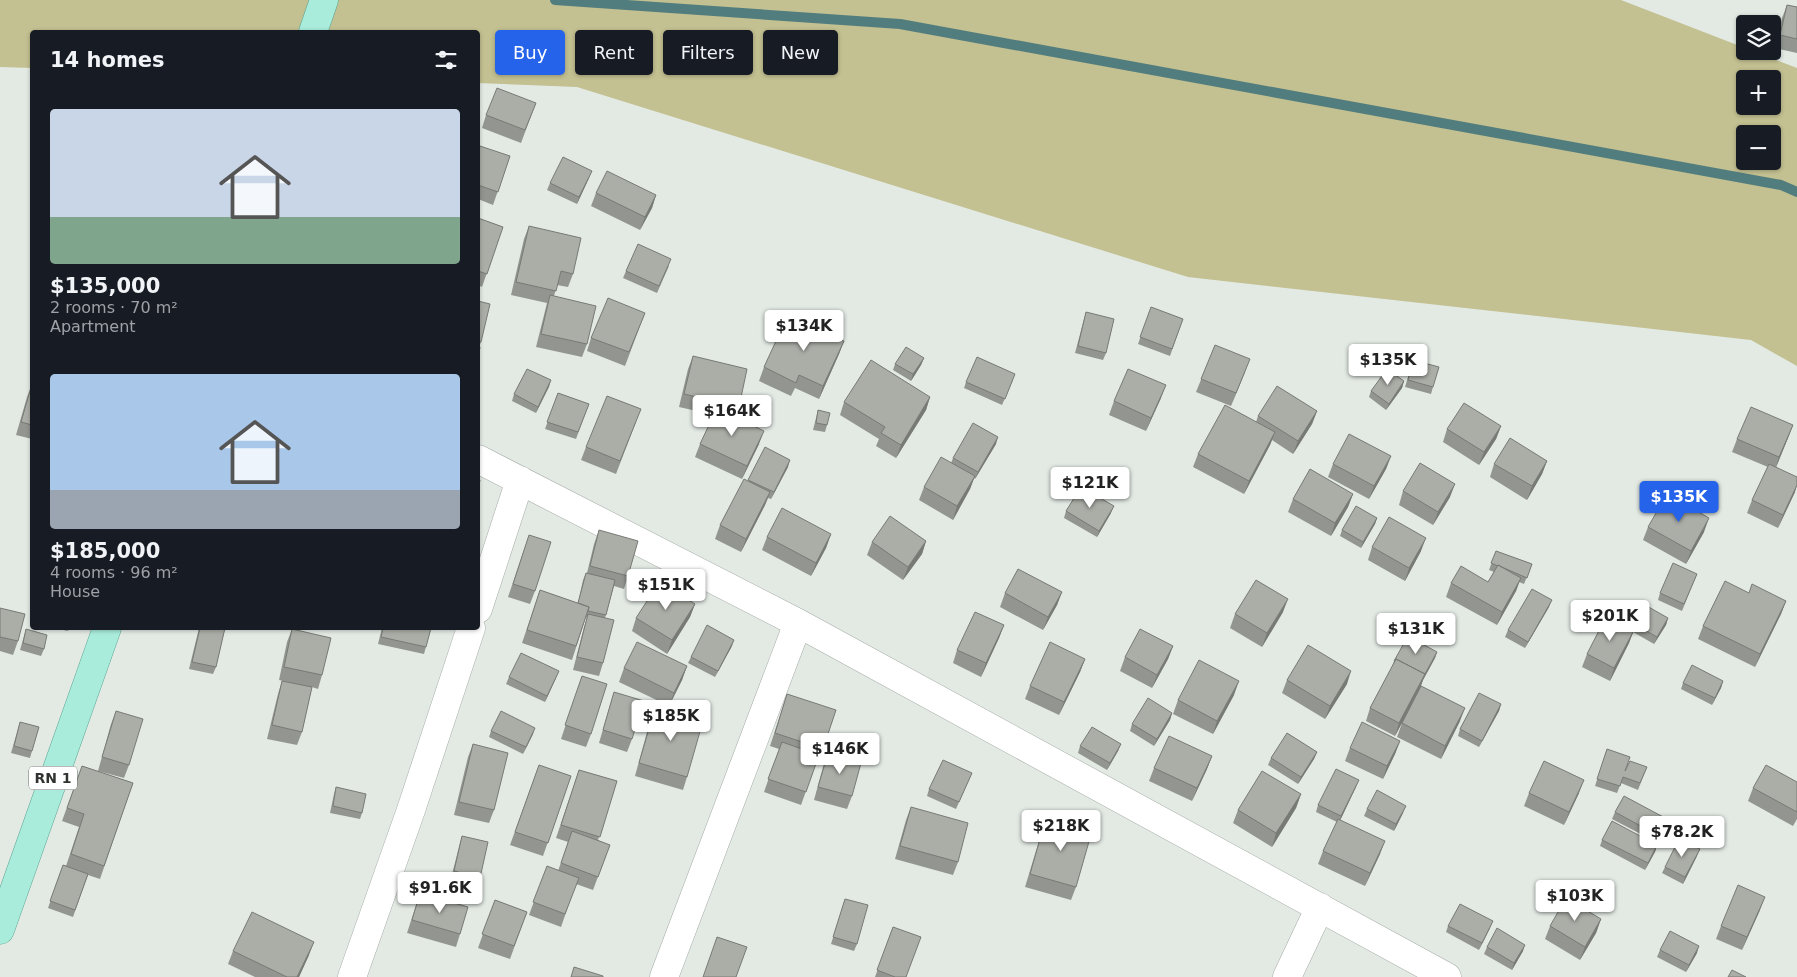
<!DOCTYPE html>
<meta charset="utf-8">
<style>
:root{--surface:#171b24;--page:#242831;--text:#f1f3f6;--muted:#9ea1a6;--accent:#2563eb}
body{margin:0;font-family:"DejaVu Sans",sans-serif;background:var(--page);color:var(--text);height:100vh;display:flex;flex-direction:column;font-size:19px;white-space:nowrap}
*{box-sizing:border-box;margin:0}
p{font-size:16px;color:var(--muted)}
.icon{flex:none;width:28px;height:28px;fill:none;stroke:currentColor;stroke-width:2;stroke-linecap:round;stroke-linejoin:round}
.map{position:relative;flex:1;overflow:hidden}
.drawer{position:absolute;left:30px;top:30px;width:450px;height:600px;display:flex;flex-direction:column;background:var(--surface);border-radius:5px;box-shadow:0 1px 4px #0004}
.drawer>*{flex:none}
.top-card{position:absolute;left:495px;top:30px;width:475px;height:45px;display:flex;gap:10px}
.controls{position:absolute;left:1736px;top:15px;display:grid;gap:10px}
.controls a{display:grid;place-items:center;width:45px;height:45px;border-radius:5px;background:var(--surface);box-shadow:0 1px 4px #0004;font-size:25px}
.price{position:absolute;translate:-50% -42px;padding:0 11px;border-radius:5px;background:#fff;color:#222;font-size:16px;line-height:32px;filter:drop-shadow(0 1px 2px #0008)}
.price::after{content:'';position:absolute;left:50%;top:30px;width:15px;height:11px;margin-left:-8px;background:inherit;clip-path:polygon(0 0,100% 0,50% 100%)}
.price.selected{background:var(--accent);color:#fff}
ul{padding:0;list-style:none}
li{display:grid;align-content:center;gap:10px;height:265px;padding:0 20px}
li span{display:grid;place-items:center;height:155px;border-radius:5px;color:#555}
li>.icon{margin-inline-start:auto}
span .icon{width:90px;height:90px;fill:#fffc;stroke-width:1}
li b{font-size:21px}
h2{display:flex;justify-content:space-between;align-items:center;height:60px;padding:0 20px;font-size:21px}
.pill{padding:0 18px;border-radius:5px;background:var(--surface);box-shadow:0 1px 4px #0004;font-size:18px;line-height:45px}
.pill.selected{background:var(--accent);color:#fff}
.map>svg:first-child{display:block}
.green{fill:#c3c091;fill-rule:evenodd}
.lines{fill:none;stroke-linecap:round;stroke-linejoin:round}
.stream{stroke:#527d7e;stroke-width:10}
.minor-casing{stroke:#a5aca7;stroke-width:29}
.primary-casing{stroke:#59a290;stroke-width:29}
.minor{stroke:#fff;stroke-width:28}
.primary{stroke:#a9ecdc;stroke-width:28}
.wall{fill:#939690}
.shaded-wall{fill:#787a75}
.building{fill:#abaea7;stroke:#787a75}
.labels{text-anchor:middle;stroke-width:4;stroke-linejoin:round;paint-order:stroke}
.shield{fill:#fff;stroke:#6e706e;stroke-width:1}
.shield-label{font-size:14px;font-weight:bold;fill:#303230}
</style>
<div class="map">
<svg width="1797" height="977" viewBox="0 0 1797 977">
<rect width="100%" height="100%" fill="#e3eae4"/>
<path class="green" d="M0,0H1621L1745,48V51H1753L1797,68V366L1751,340L1188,277L577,87L478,83V32H32V68L0,67ZM1745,79H1772V106H1745ZM1745,134H1772V161H1745Z"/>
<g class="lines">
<path class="stream" d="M555,0L900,24L1781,185L1797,192"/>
<g class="minor-casing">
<path id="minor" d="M478,459L798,623L1447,977
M478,609L520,480
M352,977L411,810L471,628
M664,977L798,623
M1287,977L1320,907"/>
</g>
<g class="primary-casing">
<path id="primary" d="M313,32L324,0
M0,930L107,628"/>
</g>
<use href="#minor" class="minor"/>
<use href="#primary" class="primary"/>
</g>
<path class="wall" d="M1787,5L1797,7V53L1775,48L1782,18Z
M536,103L521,143L482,128L486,115Z
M478,152L510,156L493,205L478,199Z
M589,178L577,204L547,190L550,183Z
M596,193L656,195L652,208L640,230L591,206Z
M478,218L503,227L482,287L478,285Z
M529,226L573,274L568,287L557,285L554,296L587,344L582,357L536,347L547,303L511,295L524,239Z
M669,266L657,293L623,278L626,271Z
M478,301L481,342L479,347L478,359Z
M1151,307L1183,319L1170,356L1138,344Z
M1086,312L1106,353L1103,360L1075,353L1084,319Z
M645,313L625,366L587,351L591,338Z
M844,341L839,354L819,399L795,388L791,396L759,381L764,367Z
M1215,345L1245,372L1231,406L1196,392Z
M693,356L739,407L735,417L759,444L742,479L695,457L700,444L714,415L679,407L688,369Z
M924,358L921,365L911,381L893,370L895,364Z
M1413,360L1433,387L1431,394L1405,387Z
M551,380L536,413L512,401L514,394Z
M1013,380L1002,405L964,388L966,382Z
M1404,381L1402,388L1386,410L1369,397L1371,391Z
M32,384V439L16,435L27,397Z
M558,393L589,404L576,439L545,429Z
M930,397L926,410L896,458L876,446L879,439L840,415L844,402Z
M1161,398L1146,431L1109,415L1114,401Z
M818,410L827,425L825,432L813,430Z
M1317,411L1312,424L1293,454L1272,440L1270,445L1244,494L1193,467L1198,454L1256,422L1258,416Z
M636,422L616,474L581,460L586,447Z
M1793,425L1788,438L1776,467L1795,492L1778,528L1747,513L1752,500L1768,467L1732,452L1737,439Z
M1501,426L1496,439L1479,465L1443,442L1447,429Z
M996,444L975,479L974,478L970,489L953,520L919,500L924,487L951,463L953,458Z
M1391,456L1386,469L1369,499L1328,477L1333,464Z
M1547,461L1542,474L1527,500L1490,477L1494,464Z
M788,467L771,499L768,498L765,505L741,552L715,539L720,525L748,481Z
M1403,491L1450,497L1433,525L1399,505Z
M1353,494L1348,507L1331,536L1288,512L1293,499Z
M1066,511L1111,513L1097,537L1064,518Z
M1377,518L1375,524L1361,548L1340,536L1342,530Z
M1648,527L1704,532L1686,564L1643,540Z
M599,530L628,576L624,589L614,586L605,618L603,663L599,676L573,670L584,627L587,618L586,617L572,660L522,643L540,590L578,603L583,580L586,573H587L594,544Z
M831,534L826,548L811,576L762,550L767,537Z
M529,535L535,591L530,604L508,597Z
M926,541L922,554L903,580L867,555L872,542Z
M1372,547L1421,551L1405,581L1368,560Z
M1496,551L1532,564L1524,584L1519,582L1516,591L1497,625L1446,597L1451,583L1488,582L1494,572L1489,570Z
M1697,574L1682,611L1658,600L1660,593Z
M1062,592L1057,605L1043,630L1000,607L1005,593Z
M1749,593L1786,601L1781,614L1755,667L1698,639L1703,626Z
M695,604L690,617L667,654L632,631L636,618Z
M1549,607L1525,648L1505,637L1508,630Z
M0,608L18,641L13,655L0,651Z
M1283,612L1262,647L1230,628L1235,614Z
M1668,618L1666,625L1654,644L1633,632L1629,643L1610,681L1582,667L1587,654L1625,625L1627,620Z
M1004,625L999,638L981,677L953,663L957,650Z
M53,628H69L68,631Z
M199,628H225L216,667L213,674L189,669Z
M382,628H431L424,654L378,644Z
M26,629L44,649L41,656L20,650Z
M292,629L322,675L318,689L312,687L302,732L297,745L267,739L278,694L282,681L299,685L279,680L287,642Z
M732,646L715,677L688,663L691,657Z
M1173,646L1168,659L1152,688L1120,671L1125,657Z
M1437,652L1435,658L1423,680L1421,686L1460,721L1441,759L1397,737L1402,723L1409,710L1395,736L1366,721L1370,708L1392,667L1394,661Z
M1085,659L1080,672L1059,715L1025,699L1030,686Z
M687,666L682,680L669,706L619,682L624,668Z
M582,676L591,734L586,747L561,739Z
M509,677L556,678L545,702L506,684Z
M1287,680L1347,684L1325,719L1282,693Z
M1723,681L1721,688L1712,705L1681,689L1683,683Z
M614,692L632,739L627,752L599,743L610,705Z
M787,694L823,749L819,762L817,761L801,805L764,792L779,749L770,746Z
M1234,695L1213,734L1173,714L1178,700Z
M1501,704L1499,711L1479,747L1458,736L1460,729Z
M655,708L687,777L683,790L635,776L650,721Z
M116,711L129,765L124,778L98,771L111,724Z
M1172,713L1170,720L1154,746L1130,731L1132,724Z
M20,722L32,751L30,758L11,753Z
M491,731L533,734L523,754L489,737Z
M1400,741L1395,754L1383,779L1345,761L1350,748Z
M473,744L494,810L489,823L454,815L468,757Z
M1121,744L1118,751L1107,770L1078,753L1080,746Z
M1607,749L1625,771L1647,767L1638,790L1621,783L1617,793L1595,786Z
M1317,752L1314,759L1298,784L1268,765L1271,758Z
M828,753L852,796L847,809L814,800L823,767Z
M1212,756L1207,769L1192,801L1149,781L1154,768Z
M539,765L571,776L543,856L510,845Z
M82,766L133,783L100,879L88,875L73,917L48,908L63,865L66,866L79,827L62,821Z
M579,770L617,781L598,840L610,845L593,890L576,884L561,927L529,915L547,866L558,871L568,842L556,838Z
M972,773L956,809L927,796L929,789Z
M1797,782V819L1793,826L1748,801L1753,788Z
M336,787L362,813L360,819L330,813L334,794Z
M1356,787L1340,820L1380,854L1365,886L1318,864L1323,851L1337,822L1316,812L1318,805Z
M1529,793H1579L1564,825L1524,806Z
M1301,794L1296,808L1272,847L1233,823L1238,810Z
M911,807L958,862L953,875L895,859L906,820Z
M1367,809L1403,813L1394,831L1364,816Z
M1615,812L1665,826L1656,842L1612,819Z
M1046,818L1076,887L1071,900L1025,887L1042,831Z
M462,836L480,878L477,885L451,878L460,843Z
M1602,840L1657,845L1655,852L1645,870L1600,846Z
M1697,856L1683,884L1662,873L1665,867Z
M420,893L460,934L456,947L407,933Z
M845,899L857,944L854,951L831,944Z
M495,900L527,912L510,959L478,948Z
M1760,910L1742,950L1716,939L1721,926Z
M1601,919L1596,933L1580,960L1545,939L1550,926Z
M1448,926L1490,928L1479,950L1446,932Z
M893,927L906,977H875Z
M1487,947L1523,951L1512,970L1484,954Z
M1660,950L1697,953L1686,972L1657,957Z
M233,951L309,955L299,977H255L228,964Z"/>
<path class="shaded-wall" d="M592,171L589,178L577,204L579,197Z
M656,195L652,208L640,230L645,217Z
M844,341L839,354L819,399L823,386Z
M924,358L921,365L911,381L913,374Z
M1250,359L1245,372L1231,406L1236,393Z
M551,380L549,387L536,413L538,407Z
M1404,381L1402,388L1386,410L1389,404Z
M1166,385L1161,398L1146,431L1151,418Z
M930,397L926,410L896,458L901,445Z
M1317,411L1312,424L1293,454L1298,441Z
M1793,425L1788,438L1775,470L1779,457Z
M1501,426L1496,439L1479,465L1484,452Z
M764,431L759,444L742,479L747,466Z
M1275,432L1270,445L1244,494L1249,481Z
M998,437L996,444L975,479L978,472Z
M1391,456L1386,469L1369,499L1374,486Z
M790,460L788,467L771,499L774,492Z
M1547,461L1542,474L1527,500L1532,486Z
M975,476L970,489L953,520L957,506Z
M1455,484L1450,497L1433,525L1438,512Z
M1797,485L1795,492L1778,528L1783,515Z
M770,492L765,505L741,552L746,539Z
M1353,494L1348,507L1331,536L1335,523Z
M1114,506L1111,513L1097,537L1099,531Z
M1377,518L1375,524L1361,548L1363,542Z
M1709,518L1704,532L1686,564L1691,551Z
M831,534L826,548L811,576L816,563Z
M1426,538L1421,551L1405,581L1409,568Z
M926,541L922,554L903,580L908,567Z
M1521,578L1516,591L1497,625L1502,612Z
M1062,592L1057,605L1043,630L1048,617Z
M1288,599L1283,612L1262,647L1267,633Z
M1552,600L1549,607L1525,648L1528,642Z
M1786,601L1781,614L1755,667L1760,654Z
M695,604L690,617L667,654L672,640Z
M1668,618L1666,625L1654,644L1657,637Z
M1004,625L999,638L981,677L986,663Z
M1634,630L1629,643L1610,681L1614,668Z
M734,640L732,646L715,677L718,671Z
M1173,646L1168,659L1152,688L1157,675Z
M1437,652L1435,658L1423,680L1420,688L1395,736L1399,723Z
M1085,659L1080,672L1059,715L1064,702Z
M687,666L682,680L669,706L674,693Z
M559,671L556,678L545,702L547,696Z
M1351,671L1347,684L1325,719L1330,706Z
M1239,681L1234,695L1213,734L1217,721Z
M1723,681L1721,688L1712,705L1715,698Z
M1501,704L1499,711L1479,747L1482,741Z
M1465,708L1460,721L1441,759L1445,746Z
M1172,713L1170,720L1154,746L1157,739Z
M535,728L533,734L523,754L526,747Z
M1400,741L1395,754L1383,779L1387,766Z
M1121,744L1118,751L1107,770L1110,763Z
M1317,752L1314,759L1298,784L1301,777Z
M1212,756L1207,769L1192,801L1197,788Z
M1359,780L1356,787L1339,823L1341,816Z
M1584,780L1579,793L1564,825L1569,812Z
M1301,794L1296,808L1272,847L1276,833Z
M1406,806L1403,813L1394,831L1396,824Z
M1667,819L1665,826L1656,842L1659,836Z
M1385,841L1380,854L1365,886L1370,873Z
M1657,845L1655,852L1645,870L1648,863Z
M1700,849L1697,856L1683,884L1685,877Z
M1765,897L1760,910L1742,950L1747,937Z
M1601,919L1596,933L1580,960L1585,947Z
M1493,921L1490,928L1479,950L1482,943Z
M314,942L309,955L299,977H297Z
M1525,945L1523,951L1512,970L1514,963Z
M1699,946L1697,953L1686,972L1689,965Z"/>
<path class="building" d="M1787,5L1797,7V39L1780,35Z
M497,88L536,103L525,130L486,115Z
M480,146L510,156L498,192L478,185V153Z
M563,157L592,171L579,197L550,183Z
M607,171L656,195L645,217L596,193Z
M478,218L503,227L487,274L478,271Z
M529,226L581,238L573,274L561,271L556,291L516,282Z
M638,244L671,259L659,286L626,271Z
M550,295L596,306L587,344L541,334Z
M608,298L645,313L629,352L591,338Z
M478,301L490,304L481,342H478Z
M1151,307L1183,319L1172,349L1140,337Z
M1086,312L1114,319L1106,353L1078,346Z
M788,315L844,341L823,386L799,375L796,383L764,367Z
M1215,345L1250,359L1236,393L1201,379Z
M478,347H480L478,359Z
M906,347L924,358L913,374L895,364Z
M693,356L747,369L739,407L684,394Z
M977,357L1015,374L1005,399L966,382Z
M871,360L930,397L901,445L881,433L885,427L844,402Z
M1413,360L1439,367L1433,387L1408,380Z
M527,369L551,380L538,407L514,394Z
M1128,369L1166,385L1151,418L1114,401Z
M1387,369L1404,381L1389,404L1371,391Z
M32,384V425L21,422Z
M1277,386L1317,411L1298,441L1258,416Z
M558,393L589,404L578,432L547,422Z
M607,396L641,409L620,461L586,447Z
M1464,403L1501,426L1484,452L1447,429Z
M1225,405L1275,432L1249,481L1198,454Z
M1751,407L1793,425L1779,457L1737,439Z
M717,408L764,431L747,466L700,444Z
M818,410L830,413L827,425L816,423Z
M973,423L998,437L978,472L953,458Z
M1349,434L1391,456L1374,486L1333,464Z
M1510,438L1547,461L1532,486L1494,464Z
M765,447L790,460L774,492L748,480Z
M941,457L975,476L957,506L924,487Z
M1420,463L1455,484L1438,512L1403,491Z
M1769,464L1797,477V485L1783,515L1752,500Z
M1310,469L1353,494L1335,523L1293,499Z
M478,479L480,480L478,490Z
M744,479L770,492L746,539L720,525Z
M1081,487L1114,506L1099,531L1066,511Z
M1667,494L1709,518L1691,551L1648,527Z
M1356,506L1377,518L1363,542L1342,530Z
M782,508L831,534L816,563L767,537Z
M890,516L926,541L908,567L872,542Z
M1389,517L1426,538L1409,568L1372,547Z
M599,530L638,541L628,576L590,566Z
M529,535L551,542L535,591L513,584Z
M1496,551L1532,564L1527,578L1504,568L1498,565V566L1491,563Z
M1673,563L1697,574L1684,604L1660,593Z
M1498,565L1521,578L1502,612L1451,583L1461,566L1488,582Z
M1018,569L1062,592L1048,617L1005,593Z
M586,573L615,580L606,615L588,611L589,607L578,603Z
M1256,580L1288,599L1267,633L1235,614Z
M660,581L695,604L672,640L636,618Z
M1725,581L1749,593L1752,584L1786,601L1760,654L1703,626Z
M1532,589L1552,600L1528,642L1508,630Z
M540,590L589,607L576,646L527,630Z
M1638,601L1668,618L1657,637L1627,620Z
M0,608L25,614L18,641L0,637Z
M975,612L1004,625L986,663L957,650Z
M588,614L614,620L603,663L577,657Z
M1607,615L1634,630L1614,668L1587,654Z
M707,625L734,640L718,671L691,657Z
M200,628H225L216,667L192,662Z
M383,628H431L426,647L381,637Z
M26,629L47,635L44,649L23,643Z
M292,629L331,638L322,675L284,667Z
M1140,629L1173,646L1157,675L1125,657Z
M1408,636L1437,652L1425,674L1396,659L1395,661H1394Z
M637,642L687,666L674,693L624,668Z
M1050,642L1085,659L1064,702L1030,686Z
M1308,645L1351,671L1330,706L1287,680Z
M521,653L559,671L547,696L509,677Z
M1396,659L1425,674L1399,723L1370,708Z
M1199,660L1239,681L1217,721L1178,700Z
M1692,665L1723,681L1715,698L1683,683Z
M582,676L607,684L591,734L565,725Z
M282,681L312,687L302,732L272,725Z
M1421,686L1465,708L1445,746L1402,723Z
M614,692L644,701L632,739L603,730Z
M1479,693L1501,704L1482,741L1460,729Z
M787,694L836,710L823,749L775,733Z
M1148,698L1172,713L1157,739L1132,724Z
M655,708L703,721L687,777L639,763Z
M116,711L143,719L129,765L102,757Z
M501,711L535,728L526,747L491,731Z
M20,722L39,727L32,751L14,746Z
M1362,722L1400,741L1387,766L1350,748Z
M1092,727L1121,744L1110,763L1080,746Z
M1287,733L1317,752L1301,777L1271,758Z
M1169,736L1212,756L1197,788L1154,768Z
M782,742L819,755L806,792L768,779Z
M473,744L508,753L494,810L459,802Z
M1607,749L1630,757L1625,771L1630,761L1647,767L1640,783L1623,777L1620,786L1597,779Z
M828,753L861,763L852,796L818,787Z
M943,760L972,773L959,802L929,789Z
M1544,761L1584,780L1569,812L1529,793Z
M539,765L571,776L548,843L515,832Z
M1766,765L1797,782V812L1753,788Z
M82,766L133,783L104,866L71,854L84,814L67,808Z
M1336,769L1359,780L1341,816L1318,805Z
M579,770L617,781L600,837L561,825Z
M1262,771L1301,794L1276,833L1238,810Z
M336,787L366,794L362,813L333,806Z
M1377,790L1406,806L1396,824L1367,809Z
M1624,796L1667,819L1659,836L1615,812Z
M911,807L968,823L958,862L900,846Z
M1046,818L1092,831L1076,887L1030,874Z
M1338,819L1385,841L1370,873L1323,851Z
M1612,821L1657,845L1648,863L1602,840Z
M572,831L610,845L598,877L561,863Z
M462,836L488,842L480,878L454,871Z
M1679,839L1700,849L1685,877L1665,867Z
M63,865L88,874L75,910L50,901Z
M547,866L579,878L565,914L533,902Z
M1738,885L1765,897L1747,937L1721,926Z
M420,893L468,907L460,934L412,920Z
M1566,898L1601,919L1585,947L1550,926Z
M845,899L868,905L857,944L833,937Z
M495,900L527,912L514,946L482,934Z
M1460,904L1493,921L1482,943L1448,926Z
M252,912L314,942L297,977H287L233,951Z
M893,927L921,937L906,977H895L877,970Z
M1497,928L1525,945L1514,963L1487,947Z
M1670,931L1699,946L1689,965L1660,950Z
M717,937L747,947L736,977H703Z
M574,967L603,976V977H571Z
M1732,970L1746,977H1728Z"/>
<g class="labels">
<rect class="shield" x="29" y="766.5" width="48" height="23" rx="4"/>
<g class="shield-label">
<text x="53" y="783">RN 1</text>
</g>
</g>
</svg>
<div class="controls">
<a><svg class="icon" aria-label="layers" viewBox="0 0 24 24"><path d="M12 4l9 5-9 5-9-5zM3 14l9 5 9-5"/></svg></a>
<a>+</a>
<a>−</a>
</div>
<b class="price" style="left:804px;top:352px">$134K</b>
<b class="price" style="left:1388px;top:386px">$135K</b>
<b class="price" style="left:732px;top:437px">$164K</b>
<b class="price" style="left:1090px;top:509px">$121K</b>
<b class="price selected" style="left:1679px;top:523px">$135K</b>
<b class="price" style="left:666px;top:611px">$151K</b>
<b class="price" style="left:1610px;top:642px">$201K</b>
<b class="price" style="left:1416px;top:655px">$131K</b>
<b class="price" style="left:671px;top:742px">$185K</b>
<b class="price" style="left:840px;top:775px">$146K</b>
<b class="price" style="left:1061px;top:852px">$218K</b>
<b class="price" style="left:1682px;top:858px">$78.2K</b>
<b class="price" style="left:440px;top:914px">$91.6K</b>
<b class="price" style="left:1575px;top:922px">$103K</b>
<div class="top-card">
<a class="pill selected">Buy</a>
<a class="pill">Rent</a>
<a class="pill">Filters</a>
<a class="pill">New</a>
</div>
<section class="drawer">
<h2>14 homes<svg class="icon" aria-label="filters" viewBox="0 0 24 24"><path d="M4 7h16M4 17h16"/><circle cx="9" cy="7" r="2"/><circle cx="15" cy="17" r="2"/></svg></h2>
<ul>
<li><span style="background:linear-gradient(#c9d6e8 70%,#7fa58c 0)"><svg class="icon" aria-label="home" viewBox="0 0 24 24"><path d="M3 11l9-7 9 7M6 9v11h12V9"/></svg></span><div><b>$135,000</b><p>2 rooms · 70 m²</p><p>Apartment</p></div></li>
<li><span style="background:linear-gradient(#a9c7e8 75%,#9aa5b1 0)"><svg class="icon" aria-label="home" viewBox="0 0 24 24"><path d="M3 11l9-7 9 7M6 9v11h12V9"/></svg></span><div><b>$185,000</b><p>4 rooms · 96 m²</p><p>House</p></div></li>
</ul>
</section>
</div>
